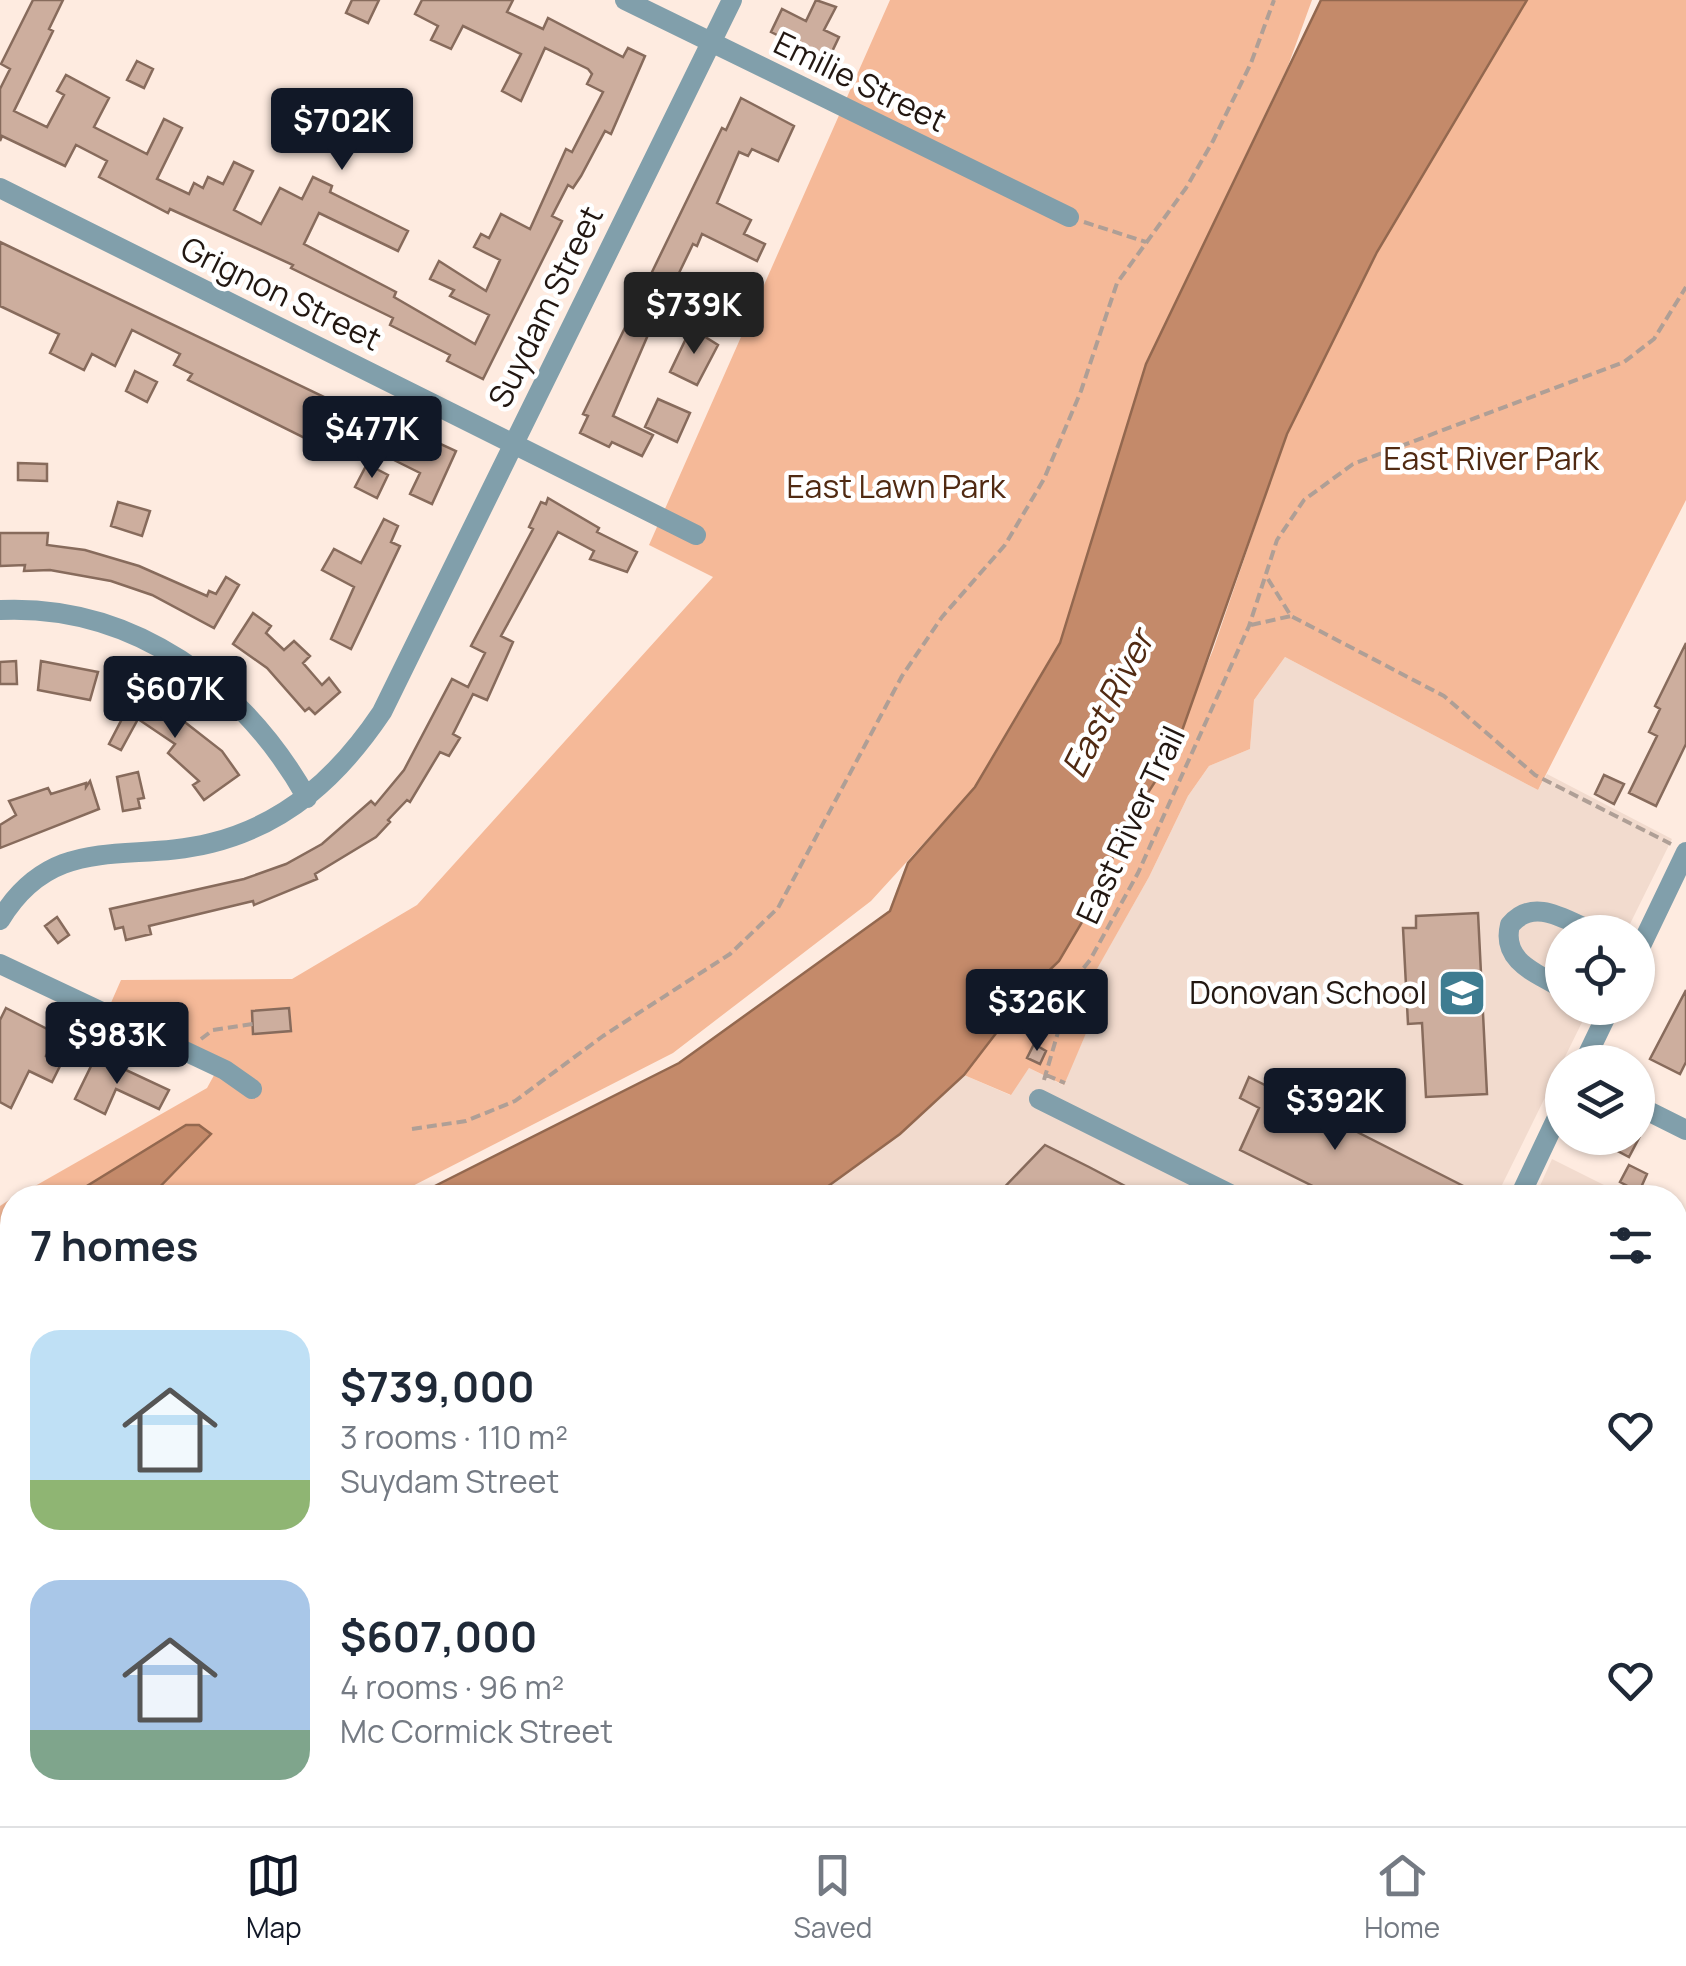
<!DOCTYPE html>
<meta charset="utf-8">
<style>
:root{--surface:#fff;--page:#f6f6f7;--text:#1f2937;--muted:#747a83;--line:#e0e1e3;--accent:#111827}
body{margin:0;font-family:Manrope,sans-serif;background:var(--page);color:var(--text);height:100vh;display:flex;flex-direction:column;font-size:38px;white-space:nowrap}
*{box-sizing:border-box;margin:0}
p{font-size:32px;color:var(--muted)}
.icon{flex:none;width:55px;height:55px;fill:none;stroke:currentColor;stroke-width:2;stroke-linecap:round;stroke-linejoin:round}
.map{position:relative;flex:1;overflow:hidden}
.side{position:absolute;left:0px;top:1185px;width:1688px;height:642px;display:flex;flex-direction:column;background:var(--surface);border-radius:40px 40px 0 0;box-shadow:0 2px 8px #0004}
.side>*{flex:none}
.buttons{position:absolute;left:1545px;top:915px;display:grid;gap:20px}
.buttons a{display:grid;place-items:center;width:110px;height:110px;border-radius:50%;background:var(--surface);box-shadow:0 2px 8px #0004;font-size:50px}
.price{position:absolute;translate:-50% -85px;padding:0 22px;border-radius:10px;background:var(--accent);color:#fff;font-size:32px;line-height:65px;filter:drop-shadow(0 2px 5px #0008)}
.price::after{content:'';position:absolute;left:50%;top:60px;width:30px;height:22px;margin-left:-15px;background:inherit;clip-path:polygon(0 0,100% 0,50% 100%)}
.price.on{background:#222;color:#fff}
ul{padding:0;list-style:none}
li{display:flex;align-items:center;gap:30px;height:250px;padding:0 30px}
li span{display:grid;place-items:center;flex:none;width:280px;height:200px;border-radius:30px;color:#555}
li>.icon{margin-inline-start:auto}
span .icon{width:120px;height:120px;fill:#fffc;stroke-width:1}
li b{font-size:42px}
h2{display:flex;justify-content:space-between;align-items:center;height:120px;padding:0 30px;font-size:42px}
.dock{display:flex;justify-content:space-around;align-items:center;height:140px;border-top:2px solid var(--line);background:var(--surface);font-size:28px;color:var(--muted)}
.dock a{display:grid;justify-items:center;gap:5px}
.dock .on{color:var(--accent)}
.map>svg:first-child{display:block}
.built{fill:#f2dbce}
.green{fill:#f5b998}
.water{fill:#c48a6a;stroke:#93684f;stroke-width:2.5}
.building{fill:#cdae9e;stroke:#876b5c;stroke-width:2.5}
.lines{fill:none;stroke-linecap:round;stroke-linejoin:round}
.path{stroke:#af9f96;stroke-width:4;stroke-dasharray:10 5;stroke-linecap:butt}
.minor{stroke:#819fab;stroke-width:20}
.rail{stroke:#8d7e75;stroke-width:5;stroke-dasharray:5 10;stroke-linecap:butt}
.labels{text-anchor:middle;stroke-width:9;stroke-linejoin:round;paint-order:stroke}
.street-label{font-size:32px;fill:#221711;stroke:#fff}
.park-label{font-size:32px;fill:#512a12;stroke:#fff}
.poi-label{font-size:32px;fill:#221711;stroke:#fff;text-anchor:end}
.water-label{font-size:35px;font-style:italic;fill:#512a12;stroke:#fff}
</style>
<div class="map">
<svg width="1686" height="1826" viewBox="0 0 1686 1826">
<rect width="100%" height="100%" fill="#feebe0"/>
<path class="built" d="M1285,657L1538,790L1547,774L1672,839L1626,932H1562V1008H1589L1501,1187L1519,1197L806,1198L900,1134L964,1075L1010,1095L1029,1068L1063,1085L1107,985L1092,977L1149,877L1188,796L1209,766L1250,749L1254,700Z
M1552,1159L1628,1197H1535Z
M1675,1277L1686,1282V1401L1675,1395Z
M1675,1414L1686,1419V1826H504L481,1815H1675Z"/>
<path class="green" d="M890,0H1312L1288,66L1146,364L1060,643L975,787L871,901L673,1053L391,1197L14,1198L207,1088L223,1059L110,1005L121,980L292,979L417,905L713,577L649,545Z
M1527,0H1686V500L1538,790L1285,657L1254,700L1250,749L1209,766L1188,796L1149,877L1093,976L1107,984L1064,1085L1029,1068L1011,1095L964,1075L1030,989L1059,961L1088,912L1129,822L1162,770L1213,650L1287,434L1377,252Z
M12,1198V1386L0,1392V1206Z
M12,1547V1603L0,1598V1551Z
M0,1695L12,1701V1815H282L288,1826H0Z"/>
<path class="water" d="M1321,0H1527L1377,252L1287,434L1183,728L1162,771L1129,822L1088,912L1059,961L1030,989L964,1075L900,1134L827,1187L806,1198L413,1197L679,1063L890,911L908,863L975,787L1060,643L1146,364Z
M186,1125H199L211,1134L150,1197H69Z
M12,1232V1315L0,1323V1240Z
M12,1403V1547L0,1551V1410Z"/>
<path class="building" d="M33,0H63L49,29L53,31L14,111L47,127L64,95L57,91L66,75L109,98L94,127L147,154L164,119L182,128L157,179L189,194L194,183L203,188L208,177L223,184L234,162L253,171L234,210L261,224L280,188L302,199L313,177L332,186L330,192L408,231L398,251L319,213L304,244L396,292L394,297L475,344L489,315L450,296L454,290L430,279L439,261L486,291L500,260L474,247L481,234L489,238L501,214L530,229L566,149L572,152L603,92L587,84L592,74L588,69L545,48L521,101L502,91L521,54L463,26L451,49L431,40L438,26L415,14L422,0H513L507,12L543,29L548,18L623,57L628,48L645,56L611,134L605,131L581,176L573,188L568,185L552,216L562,221L483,379L447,361L450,355L390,325L393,318L291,268L293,265L170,209L168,213L99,177L107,161L76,145L65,166L2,136L0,141V89L10,69L1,64Z
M352,0H379L368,23L346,13Z
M816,0L836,7L824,30L839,37L828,60L771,32L782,9L806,21Z
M137,61L153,69L144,88L127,80Z
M741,98L794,126L778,161L752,149L748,156L739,152L717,203L751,220L744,234L765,244L757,261L702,234L697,246L693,244L679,273L701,287L678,332L654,321L613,416L653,435L642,456L612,442L609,447L580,433L588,416L583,414L722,128L726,130Z
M0,242L368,418L355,443L327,429L319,445L188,380L192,374L174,365L180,354L132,330L115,366L92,354L84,370L50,353L59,334L0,306Z
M691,328L718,345L697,385L670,372Z
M135,371L157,382L147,402L126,391Z
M658,399L690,413L677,442L645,427Z
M394,435L429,452L434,441L456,451L432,504L410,494L420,473L384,455Z
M18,463L47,464V481L18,480Z
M367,464L388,475L377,498L355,487Z
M548,498L599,528L597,532L637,552L627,572L590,559L594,551L558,532L501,636L513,642L487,700L473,694L453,734L460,738L449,756L440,752L410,802L407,800L388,820L390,822L376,837L315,874L317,879L254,905L253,901L149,926L151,934L126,940L123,927L115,929L110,909L244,879L286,864L322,844L371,801L375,805L404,770L452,679L468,687L485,653L471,646L533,529L529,527L541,502L546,504Z
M118,502L150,511L142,536L111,526Z
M384,519L398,526L391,542L400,546L351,649L331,639L354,587L322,570L334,549L361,563Z
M0,533H48L47,545L85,550L139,566L207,596L209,591L216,594L226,577L239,585L214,628L152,595L111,581L50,570L24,571L25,565L0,566Z
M253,613L271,626L266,633L284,650L294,641L310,656L303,663L322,685L329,678L340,692L315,714L309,708L305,711L267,668L233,644Z
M1686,643V744L1656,806L1629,793L1657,736L1649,732L1660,709L1655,706Z
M16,661L17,684H0V662Z
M41,661L98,672L90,700L38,690Z
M120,685L161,709L165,704L179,713L177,716L222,751L239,775L204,800L193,785L199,781L168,753L175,744L138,719L121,750L109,744L124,715L109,708Z
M138,772L144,798L138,799L140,808L123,811L117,777Z
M1604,775L1624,784L1614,804L1595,794Z
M90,781L99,809L0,848V825L16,815L9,801L48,788L51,794L86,783V787Z
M1478,913L1487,1094L1426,1097L1422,1023L1408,1024L1403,928H1416V916Z
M57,917L69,935L58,943L45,926Z
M1686,990V1062L1680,1074L1650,1059Z
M6,1008L57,1034L46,1056L61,1064L52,1082L29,1071L11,1108L0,1102V1020Z
M289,1008L291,1031L253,1034L252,1011Z
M1034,1044L1046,1051L1040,1064L1027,1058Z
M96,1056L169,1090L159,1109L116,1089L105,1114L75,1099Z
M1249,1077L1487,1198H1337L1240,1150L1259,1108L1240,1098Z
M1593,1138H1639L1629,1157Z
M1045,1145L1089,1167L1148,1198H994Z
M1629,1165L1647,1174L1639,1192L1620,1182Z"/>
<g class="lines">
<path class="path" d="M1084,222L1146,242
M1268,579L1291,616L1444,696L1535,775L1671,844
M1251,625L1291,616
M201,1039L213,1030L253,1024
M1046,1075L1065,1083
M1044,1080L1073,981L1090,960L1138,873L1249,626L1277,540L1304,500L1353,464L1624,362L1654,339L1686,287
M412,1129L466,1121L515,1101L603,1036L730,954L778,908L902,676L942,617L1005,545L1044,479L1081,391L1117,283L1186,188L1213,141L1251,63L1274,0"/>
<path class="minor" d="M625,0L1069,217
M0,188L696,535
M0,610C134,604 244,686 307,798
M0,920C54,831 128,864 211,843C287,824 339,776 382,712L732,0
M1638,952L1686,852
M0,964L225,1070L252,1089
M1562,988C1536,973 1501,961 1510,925C1534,896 1567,921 1594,932
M1584,1062L1610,1008
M1039,1099L1238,1198
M1638,1106L1686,1130
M1519,1198L1562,1107
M1675,1414L1686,1419
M1675,1469L1686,1474
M1675,1529L1686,1534
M1675,1733L1682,1719
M1030,1815L1045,1826
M1161,1815L1181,1826
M1672,1815L1686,1820
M623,1826L631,1815
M719,1826L727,1815
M1368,1826L1370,1815"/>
<path class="rail" d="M0,1646L12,1651
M371,1815L395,1826"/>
</g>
<defs>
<g id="school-square" transform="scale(2.5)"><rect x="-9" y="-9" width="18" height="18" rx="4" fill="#3e7c91" stroke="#fff"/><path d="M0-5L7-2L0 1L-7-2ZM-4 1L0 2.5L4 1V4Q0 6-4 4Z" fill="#fff"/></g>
</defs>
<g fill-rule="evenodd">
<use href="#school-square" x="1462" y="993"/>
</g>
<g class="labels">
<g class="street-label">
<text transform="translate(860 82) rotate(26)" y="11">Emilie Street</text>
<text transform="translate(281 294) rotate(26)" y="11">Grignon Street</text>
<text transform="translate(546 307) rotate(-64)" y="11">Suydam Street</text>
<text transform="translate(1131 825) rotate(-65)" y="11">East River Trail</text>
</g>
<g class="park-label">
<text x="1491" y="470">East River Park</text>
<text x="896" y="498">East Lawn Park</text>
</g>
<g class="poi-label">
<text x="1427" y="1004">Donovan School</text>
</g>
<g class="water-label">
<text transform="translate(1108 704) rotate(-63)" y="12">East River</text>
</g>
</g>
</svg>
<div class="buttons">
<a><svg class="icon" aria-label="locate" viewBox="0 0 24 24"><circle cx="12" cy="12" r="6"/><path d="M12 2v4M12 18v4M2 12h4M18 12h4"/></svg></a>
<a><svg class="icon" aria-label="layers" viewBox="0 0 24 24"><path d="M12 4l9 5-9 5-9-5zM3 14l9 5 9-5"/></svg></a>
</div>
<b class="price" style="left:342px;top:173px">$702K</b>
<b class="price on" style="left:694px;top:357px">$739K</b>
<b class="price" style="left:372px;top:481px">$477K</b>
<b class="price" style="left:175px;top:741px">$607K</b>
<b class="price" style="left:1037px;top:1054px">$326K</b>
<b class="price" style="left:117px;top:1087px">$983K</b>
<b class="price" style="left:1335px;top:1153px">$392K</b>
<section class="side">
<h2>7 homes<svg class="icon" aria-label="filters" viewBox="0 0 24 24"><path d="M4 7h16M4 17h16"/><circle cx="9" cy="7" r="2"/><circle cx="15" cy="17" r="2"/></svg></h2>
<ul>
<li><span style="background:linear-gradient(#bfe0f5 75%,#8fb573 0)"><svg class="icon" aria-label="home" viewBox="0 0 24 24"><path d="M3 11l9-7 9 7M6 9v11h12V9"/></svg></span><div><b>$739,000</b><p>3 rooms · 110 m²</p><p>Suydam Street</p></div><svg class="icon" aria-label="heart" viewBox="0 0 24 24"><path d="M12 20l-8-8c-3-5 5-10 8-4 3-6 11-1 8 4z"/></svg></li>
<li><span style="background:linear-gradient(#a9c7e8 75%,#7fa58c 0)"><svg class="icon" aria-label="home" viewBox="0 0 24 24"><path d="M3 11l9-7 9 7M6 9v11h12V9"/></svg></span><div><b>$607,000</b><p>4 rooms · 96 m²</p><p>Mc Cormick Street</p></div><svg class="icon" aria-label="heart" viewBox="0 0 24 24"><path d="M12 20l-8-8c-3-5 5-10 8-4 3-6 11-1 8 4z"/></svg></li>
</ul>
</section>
</div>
<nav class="dock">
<a class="on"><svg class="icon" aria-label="map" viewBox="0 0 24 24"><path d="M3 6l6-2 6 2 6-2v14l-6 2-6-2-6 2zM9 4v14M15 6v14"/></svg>Map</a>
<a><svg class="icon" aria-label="saved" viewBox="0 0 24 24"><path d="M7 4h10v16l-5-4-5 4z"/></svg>Saved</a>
<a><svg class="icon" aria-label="home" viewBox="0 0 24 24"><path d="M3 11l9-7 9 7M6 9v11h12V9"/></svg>Home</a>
</nav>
